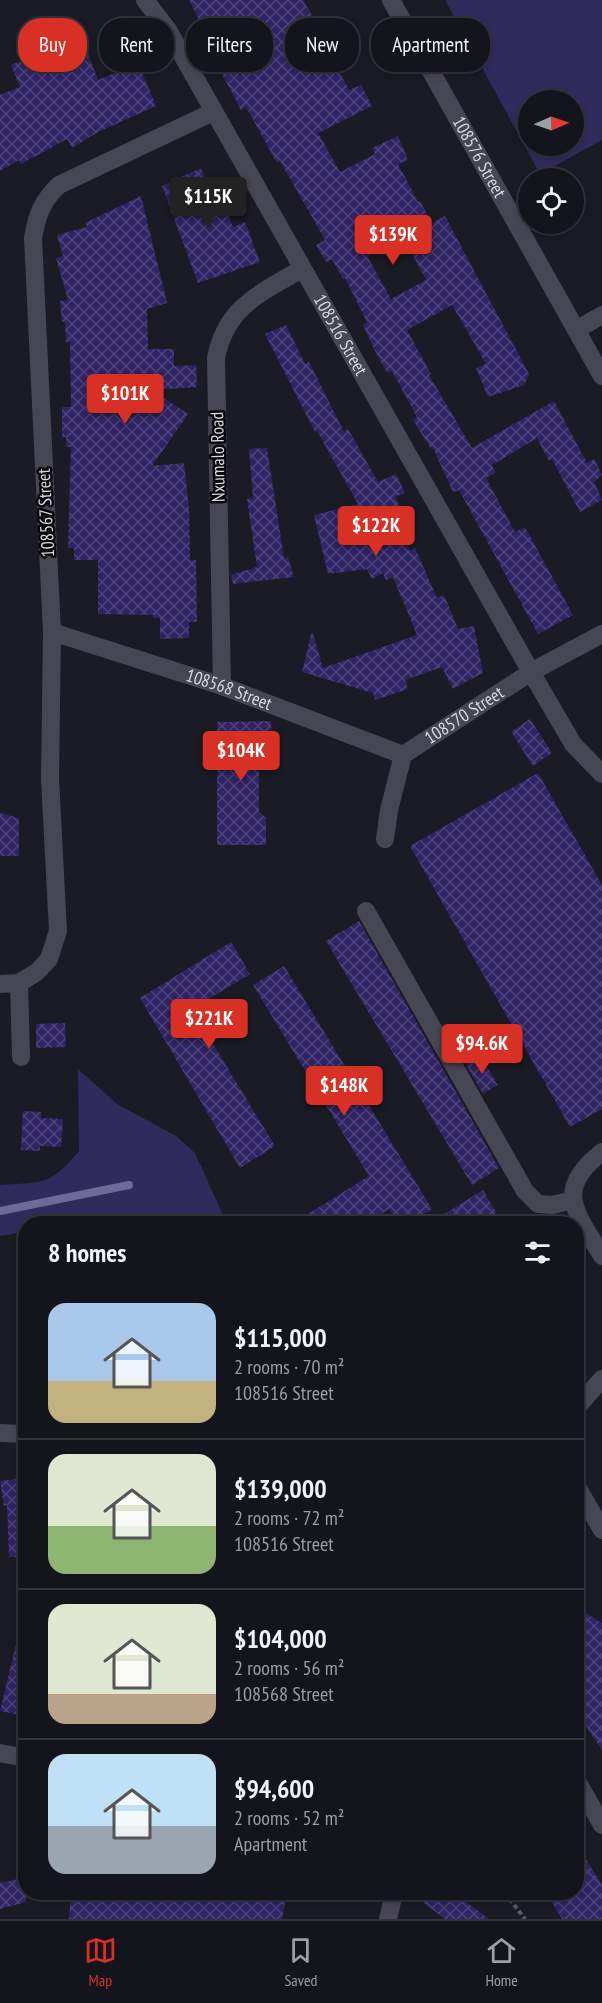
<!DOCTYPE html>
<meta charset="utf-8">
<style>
:root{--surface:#14141c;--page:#1d1d25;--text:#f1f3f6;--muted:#9d9ea3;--line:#33333b;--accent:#d93025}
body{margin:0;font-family:"PT Sans Narrow",sans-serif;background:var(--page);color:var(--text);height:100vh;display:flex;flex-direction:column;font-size:22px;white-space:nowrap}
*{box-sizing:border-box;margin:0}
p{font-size:20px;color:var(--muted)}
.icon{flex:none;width:33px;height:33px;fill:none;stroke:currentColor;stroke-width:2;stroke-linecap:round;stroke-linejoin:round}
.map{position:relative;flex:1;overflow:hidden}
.side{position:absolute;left:18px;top:1216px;width:566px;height:684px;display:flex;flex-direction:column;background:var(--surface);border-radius:24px;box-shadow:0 3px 9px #0003,0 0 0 2px var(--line)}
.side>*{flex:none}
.top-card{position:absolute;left:18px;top:18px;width:567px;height:54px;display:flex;gap:12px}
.needle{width:39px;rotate:88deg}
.buttons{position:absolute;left:518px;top:90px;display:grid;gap:12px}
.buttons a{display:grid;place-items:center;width:66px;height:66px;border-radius:50%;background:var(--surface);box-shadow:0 3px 9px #0003,0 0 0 2px var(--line);font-size:30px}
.price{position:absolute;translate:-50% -51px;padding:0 14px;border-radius:6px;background:var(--accent);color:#fff;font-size:20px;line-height:39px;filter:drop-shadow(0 2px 3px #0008)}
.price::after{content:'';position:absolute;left:50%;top:36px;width:18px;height:14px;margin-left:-9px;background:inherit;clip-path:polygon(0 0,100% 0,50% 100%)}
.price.active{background:#222;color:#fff}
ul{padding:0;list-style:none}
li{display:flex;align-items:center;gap:18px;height:150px;padding:0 30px}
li+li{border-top:2px solid var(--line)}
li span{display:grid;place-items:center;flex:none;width:168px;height:120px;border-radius:18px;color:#555}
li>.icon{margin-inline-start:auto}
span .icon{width:72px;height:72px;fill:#fffc;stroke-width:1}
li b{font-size:26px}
h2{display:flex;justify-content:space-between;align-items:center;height:72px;padding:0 30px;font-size:26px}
.pill{padding:0 21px;border-radius:24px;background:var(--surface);box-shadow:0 3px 9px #0003,0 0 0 2px var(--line);font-size:21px;line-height:54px}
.pill.active{background:var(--accent);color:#fff}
.tab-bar{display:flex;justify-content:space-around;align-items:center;height:84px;border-top:2px solid var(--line);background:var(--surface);font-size:16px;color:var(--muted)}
.tab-bar a{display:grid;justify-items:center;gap:3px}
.tab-bar .active{color:var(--accent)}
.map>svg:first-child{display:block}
.grass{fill:#312a5c;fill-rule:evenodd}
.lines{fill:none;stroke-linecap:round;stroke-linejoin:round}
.stream{stroke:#6f699a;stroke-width:8}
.building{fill:url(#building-cross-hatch);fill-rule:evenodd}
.path{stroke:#5a5a63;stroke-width:4;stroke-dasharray:4.5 3;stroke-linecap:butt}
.minor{stroke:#474653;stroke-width:18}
.labels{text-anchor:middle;stroke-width:5;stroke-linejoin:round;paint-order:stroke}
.street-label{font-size:18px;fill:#d9d9e0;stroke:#06060a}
</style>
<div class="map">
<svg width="602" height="1919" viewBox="0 0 602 1919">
<defs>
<pattern id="building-cross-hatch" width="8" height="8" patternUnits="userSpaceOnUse" patternTransform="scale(1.5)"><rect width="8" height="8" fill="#302465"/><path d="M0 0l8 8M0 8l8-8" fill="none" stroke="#4d437b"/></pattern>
</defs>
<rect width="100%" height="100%" fill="#1b1b25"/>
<path class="grass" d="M445,0H602V140L540,174ZM528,100H573V146H528Z
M78,1069L117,1104L176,1136L195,1153L227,1224H26L25,1232L0,1236V1185C43,1182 50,1186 79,1151Z"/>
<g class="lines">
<path class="stream" d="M0,1211L129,1185"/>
</g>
<path class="building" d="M189,0H303L334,53L330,55L349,90L361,85L372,106L318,133L340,172L375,154L372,148L398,136L408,160L398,164L418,202L420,201L432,223L445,216L529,374L524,385L488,397L476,368L486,364L452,305L407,330L431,374L429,375L472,448L554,401L587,463L594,459L602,475L594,482L602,500L580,512L552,459L549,461L537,438L492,465L495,473L486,478L515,532L525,527L573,615L538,634L459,490L453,492L433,448L431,449L413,420L417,417L392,371L387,373L375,351L363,325L367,322L345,278L343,279L332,259L326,262L316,245L325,240L280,161L277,163L246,107L241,110L225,80L205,44L210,42ZM402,235L426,280L391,299L367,256Z
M72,40L74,44L83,41L98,80L138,63L156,106L98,132L72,148L67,139L21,164L19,160L0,171V95L20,87L11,65Z
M201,168L209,188L215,185L233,227L245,222L260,262L198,283L162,186Z
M141,196L167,303L147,309L148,349H174V366L196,365L197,387L152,390L188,414L152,466L184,463L189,509L190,560H196L197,622H189V638L160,639V618H153V615L98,614V560H74V548H68L71,447H66V437H62V407H71L70,342H66L65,322H62L60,301L68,300L56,258L63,256L57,235L87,227L85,223Z
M286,325L305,364L309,362L344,432L348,429L378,482L396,474L405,493L395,497L403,513L394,517L410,551L415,548L437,598L444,595L458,629L474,626L483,673L453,689L442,667L405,680L408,689L375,700L373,693L302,672L312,631L323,668L417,635L393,577L386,580L383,573L372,579L367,569L328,574L314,515L358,504L317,431L315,432L265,334Z
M267,448L284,558L288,557L294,577L233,584L231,575L257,567L247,499L253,498L249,449Z
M530,719L552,753L533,766L511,732Z
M271,721L272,749H259V812L266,818V845H217V722Z
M538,773L602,885V1109L570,1127L410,846Z
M0,813L19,818V856H0Z
M359,921L499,1168L472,1185L326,941Z
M231,942L250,974L192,1009L275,1146L240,1168L140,998Z
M284,966L432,1209L409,1224H398L389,1209L365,1224H292L369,1176L253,985Z
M65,1023L66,1047L36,1048V1024Z
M480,1055L498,1085L483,1094L466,1064Z
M23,1111L41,1112V1118L63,1119L61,1147L40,1146V1151L21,1150Z
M483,1190L503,1224H428Z
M26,1478V1557H9L7,1505L4,1506L0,1481Z
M576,1607L602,1623V1750L576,1711Z
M18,1636L26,1637V1716L0,1711Z
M576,1843L602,1885V1919H562L550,1899L560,1893H576Z
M26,1877V1902L0,1909V1883Z
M71,1893H287L282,1919H69Z
M411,1893H454L489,1919H445Z"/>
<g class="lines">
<path class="path" d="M505,1893L525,1919"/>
<g class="minor">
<path id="s1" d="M145,0L168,30L531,672L573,744L602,774"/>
<path id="s2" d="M391,0L602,376"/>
<path d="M576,330L602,315"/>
<path id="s3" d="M52,632L222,686L403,755"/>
<path d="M222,686L216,358C226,307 260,293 302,269"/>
<path id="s4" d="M385,839L389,810L403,755L531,672L602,634"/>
<path d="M366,911L525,1191L538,1204L552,1205L573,1200"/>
<path d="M19,983L21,1057"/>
<path d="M0,984L19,983L37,972L49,959L58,931L50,779L52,632L33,238C37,215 42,201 59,185L213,112"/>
<path d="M602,1152C553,1190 576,1212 602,1256"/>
<path d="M576,1408L602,1379"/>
<path d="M0,1433L26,1434"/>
<path d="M576,1485L602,1530"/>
<path d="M0,1753L26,1758"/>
<path d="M576,1779L602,1825"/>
<path d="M388,1919L394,1893"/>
</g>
</g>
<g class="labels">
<g class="street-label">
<text dy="6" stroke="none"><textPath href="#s2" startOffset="180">108576 Street</textPath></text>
<text dy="6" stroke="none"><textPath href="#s1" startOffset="388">108516 Street</textPath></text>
<text transform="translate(218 457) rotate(-91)" y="6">Nxumalo Road</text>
<text transform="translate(46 513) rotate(-93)" y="6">108567 Street</text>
<text dy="6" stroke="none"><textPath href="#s3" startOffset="186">108568 Street</textPath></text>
<text dy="6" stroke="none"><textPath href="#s4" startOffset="159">108570 Street</textPath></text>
</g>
</g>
</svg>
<div class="buttons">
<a><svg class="needle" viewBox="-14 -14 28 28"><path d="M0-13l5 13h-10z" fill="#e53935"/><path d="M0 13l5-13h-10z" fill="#9d9ea3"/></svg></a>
<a><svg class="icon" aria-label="locate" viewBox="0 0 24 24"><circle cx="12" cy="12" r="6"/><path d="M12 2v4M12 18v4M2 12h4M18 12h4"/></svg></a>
</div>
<b class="price active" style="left:208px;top:228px">$115K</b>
<b class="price" style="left:393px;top:266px">$139K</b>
<b class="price" style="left:125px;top:425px">$101K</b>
<b class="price" style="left:376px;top:557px">$122K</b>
<b class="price" style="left:241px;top:782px">$104K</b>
<b class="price" style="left:209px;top:1050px">$221K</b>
<b class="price" style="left:482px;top:1075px">$94.6K</b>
<b class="price" style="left:344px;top:1117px">$148K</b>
<div class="top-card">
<a class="pill active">Buy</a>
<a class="pill">Rent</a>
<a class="pill">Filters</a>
<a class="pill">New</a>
<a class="pill">Apartment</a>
</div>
<section class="side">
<h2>8 homes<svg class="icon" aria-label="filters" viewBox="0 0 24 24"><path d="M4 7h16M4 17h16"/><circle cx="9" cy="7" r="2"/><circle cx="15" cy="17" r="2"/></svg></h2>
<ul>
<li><span style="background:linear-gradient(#a9c7e8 65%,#c2b280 0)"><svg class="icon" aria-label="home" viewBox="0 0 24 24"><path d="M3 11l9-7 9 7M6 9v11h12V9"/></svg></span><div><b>$115,000</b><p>2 rooms · 70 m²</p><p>108516 Street</p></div></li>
<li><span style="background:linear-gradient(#dfe7d0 60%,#8fb573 0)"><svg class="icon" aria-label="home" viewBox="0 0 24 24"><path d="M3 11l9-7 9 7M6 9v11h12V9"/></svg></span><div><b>$139,000</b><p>2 rooms · 72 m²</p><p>108516 Street</p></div></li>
<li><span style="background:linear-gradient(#dfe7d0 75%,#b9a48a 0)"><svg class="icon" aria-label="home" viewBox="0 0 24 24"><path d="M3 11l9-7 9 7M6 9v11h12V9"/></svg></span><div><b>$104,000</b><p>2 rooms · 56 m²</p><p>108568 Street</p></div></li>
<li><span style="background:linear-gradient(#bfe0f5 60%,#9aa5b1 0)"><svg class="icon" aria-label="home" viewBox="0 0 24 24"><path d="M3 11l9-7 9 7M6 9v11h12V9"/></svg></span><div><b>$94,600</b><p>2 rooms · 52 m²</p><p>Apartment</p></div></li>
</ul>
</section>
</div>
<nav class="tab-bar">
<a class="active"><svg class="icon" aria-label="map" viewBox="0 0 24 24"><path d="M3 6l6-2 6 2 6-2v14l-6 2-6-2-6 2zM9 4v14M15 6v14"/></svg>Map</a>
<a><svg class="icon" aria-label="saved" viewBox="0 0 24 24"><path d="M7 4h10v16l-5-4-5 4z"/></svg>Saved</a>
<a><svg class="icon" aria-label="home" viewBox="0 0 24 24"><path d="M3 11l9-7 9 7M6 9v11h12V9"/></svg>Home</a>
</nav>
